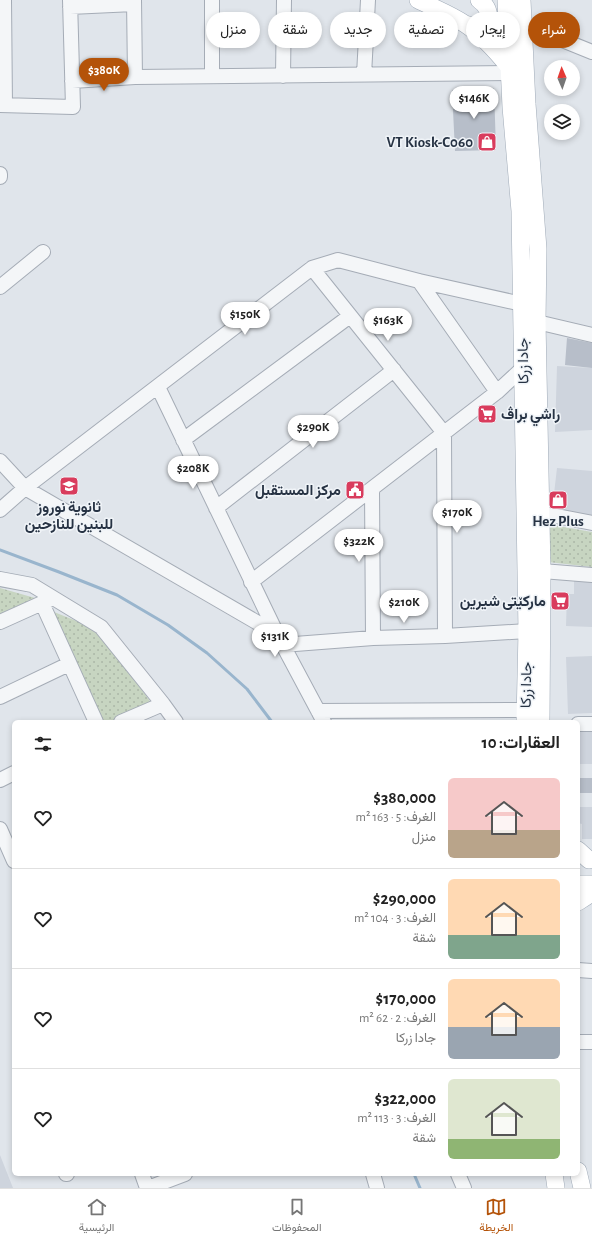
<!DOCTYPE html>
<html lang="ar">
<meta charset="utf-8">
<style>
:root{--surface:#fff;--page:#f2f2f2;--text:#222;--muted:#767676;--line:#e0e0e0;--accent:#b45309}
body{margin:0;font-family:"Alegreya Sans",Vazirmatn,sans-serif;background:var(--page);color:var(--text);direction:rtl;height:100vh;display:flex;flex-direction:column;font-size:15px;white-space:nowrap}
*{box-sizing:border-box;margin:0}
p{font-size:13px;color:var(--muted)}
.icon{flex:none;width:22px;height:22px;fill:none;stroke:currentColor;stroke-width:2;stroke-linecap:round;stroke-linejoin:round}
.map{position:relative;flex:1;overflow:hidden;direction:ltr}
.sheet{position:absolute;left:12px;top:720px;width:568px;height:456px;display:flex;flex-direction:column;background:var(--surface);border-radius:6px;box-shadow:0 2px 6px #0003;direction:rtl}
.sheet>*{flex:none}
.guide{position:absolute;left:12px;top:12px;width:568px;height:36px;direction:rtl;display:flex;gap:8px}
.needle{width:26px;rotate:358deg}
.controls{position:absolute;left:544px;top:60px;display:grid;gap:8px}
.controls a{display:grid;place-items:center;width:36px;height:36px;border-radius:50%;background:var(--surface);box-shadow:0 2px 6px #0003;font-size:20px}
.price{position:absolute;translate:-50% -34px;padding:0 9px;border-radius:14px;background:#fff;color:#222;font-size:13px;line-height:26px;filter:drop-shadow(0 1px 2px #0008)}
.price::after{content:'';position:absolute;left:50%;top:24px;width:12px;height:9px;margin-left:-6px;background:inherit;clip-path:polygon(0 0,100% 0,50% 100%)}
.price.on{background:var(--accent);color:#fff}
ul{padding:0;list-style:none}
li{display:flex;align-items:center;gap:12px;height:100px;padding:0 20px}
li+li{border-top:1px solid var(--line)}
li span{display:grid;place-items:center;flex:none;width:112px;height:80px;border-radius:6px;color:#555}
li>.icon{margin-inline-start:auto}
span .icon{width:48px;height:48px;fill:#fffc;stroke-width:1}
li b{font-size:17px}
h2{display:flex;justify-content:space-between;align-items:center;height:48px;padding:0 20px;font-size:17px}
.tag{padding:0 14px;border-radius:18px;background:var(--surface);box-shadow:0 2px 6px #0003;font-size:14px;line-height:36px}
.tag.on{background:var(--accent);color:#fff}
.dock{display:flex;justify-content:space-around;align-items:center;height:56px;border-top:1px solid var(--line);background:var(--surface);font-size:11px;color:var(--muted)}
.dock a{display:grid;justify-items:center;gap:2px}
.dock .on{color:var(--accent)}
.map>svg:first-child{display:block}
.built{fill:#ced4dd}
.green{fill:url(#green-dots)}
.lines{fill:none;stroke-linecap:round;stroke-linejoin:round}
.stream{stroke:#99b5cd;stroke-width:3}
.building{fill:#b7bec9}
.minor-casing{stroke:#a5acb6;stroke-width:16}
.major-casing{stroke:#9faab7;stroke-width:18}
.minor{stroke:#f4f6f8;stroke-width:14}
.major{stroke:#fff;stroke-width:17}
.labels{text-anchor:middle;stroke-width:3;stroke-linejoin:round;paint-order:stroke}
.poi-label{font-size:15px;font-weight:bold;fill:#273344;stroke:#f0f4f8;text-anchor:end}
.street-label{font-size:15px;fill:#273344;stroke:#f0f4f8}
</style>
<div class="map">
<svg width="592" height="1188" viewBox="0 0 592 1188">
<defs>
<pattern id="green-dots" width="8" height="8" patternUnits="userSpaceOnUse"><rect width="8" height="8" fill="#c7d5c1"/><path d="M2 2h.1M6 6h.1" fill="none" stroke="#abb7a7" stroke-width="1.8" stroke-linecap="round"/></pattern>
</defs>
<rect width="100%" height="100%" fill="#e0e5eb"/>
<path class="built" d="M557,366L592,368V430L555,432Z
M557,468L592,471V515L552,511Z
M574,579L592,580V627L566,626L567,594H574Z
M592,656V713L568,714L566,657Z
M578,729H592V764H578Z
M578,807H592V839H582V824L578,823Z
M0,1155L13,1188H0Z"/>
<path class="green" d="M547,524L592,532V567L548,562Z
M0,588L35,598L0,614Z
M54,612L99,630L152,704L109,722H101Z"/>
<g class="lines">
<path class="stream" d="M0,550L59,572L117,595L168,625L207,653L247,689L272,722
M414,1174L420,1188"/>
</g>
<path class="building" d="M494,88L496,150L455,151L452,90Z
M567,338L592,343V368L565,365Z
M578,778H592V793H578Z"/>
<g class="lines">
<g class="minor-casing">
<path id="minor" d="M4,0L5,105
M134,0L135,77L509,73
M70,7L134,4
M523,24L592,52
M364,75L368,0
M212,76V0
M283,76L284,0
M72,81L135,77
M0,105L73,107L70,0
M0,174V177
M312,268L444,433L445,636
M419,281L497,392
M0,287L43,252
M537,322L592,335
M158,387L277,634L324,722
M183,440L350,316
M0,461L25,488L277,634
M372,489L373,638
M216,508L394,370
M0,510L25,488L312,268L338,260L419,281L522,304
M541,513L592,523
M542,571L592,575
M0,579L32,585L101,627L163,704L176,722
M251,582L497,392L523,368
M42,603L96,722
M0,622L51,599
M282,645L373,638L445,636L527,631
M0,697L69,664
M318,711L525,710
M121,722L163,704
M578,724H592
M0,780L14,773
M0,829L14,861
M578,970L592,971
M578,1042H592
M66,1174H67
M142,1174L147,1188
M373,1174L377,1188
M458,1174L464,1188
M148,1188L185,1174"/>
</g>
<g class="major-casing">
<path id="major" d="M418,0C434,8 450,14 465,24C482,35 496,51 509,67
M506,0L511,107L520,211L527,631L525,722
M522,0L527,104L538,249L537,322L542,571L541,722
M465,24C489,33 496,11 479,0
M578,850L589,860
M578,884H592
M578,902L592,893
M578,1171L582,1188
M554,1174L556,1188"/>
</g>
<use href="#minor" class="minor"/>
<use href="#major" class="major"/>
</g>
<defs>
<g id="shop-square" transform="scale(1)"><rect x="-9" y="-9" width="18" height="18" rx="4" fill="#d93c5d" stroke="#f0f4f8"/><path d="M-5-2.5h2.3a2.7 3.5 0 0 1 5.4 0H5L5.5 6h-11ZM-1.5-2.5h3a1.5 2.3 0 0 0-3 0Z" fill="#fff"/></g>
<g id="supermarket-square" transform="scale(1)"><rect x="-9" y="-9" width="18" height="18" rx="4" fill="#d93c5d" stroke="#f0f4f8"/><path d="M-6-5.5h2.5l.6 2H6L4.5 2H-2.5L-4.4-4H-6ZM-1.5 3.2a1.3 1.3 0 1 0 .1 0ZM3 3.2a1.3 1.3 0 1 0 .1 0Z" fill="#fff"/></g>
<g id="school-square" transform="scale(1)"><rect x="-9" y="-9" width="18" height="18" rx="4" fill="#d93c5d" stroke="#f0f4f8"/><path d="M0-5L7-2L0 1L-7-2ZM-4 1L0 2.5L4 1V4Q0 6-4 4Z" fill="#fff"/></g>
<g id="civic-square" transform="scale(1)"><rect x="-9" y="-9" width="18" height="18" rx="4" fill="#d93c5d" stroke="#f0f4f8"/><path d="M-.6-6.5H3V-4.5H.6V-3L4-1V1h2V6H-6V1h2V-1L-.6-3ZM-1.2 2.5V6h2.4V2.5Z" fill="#fff"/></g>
</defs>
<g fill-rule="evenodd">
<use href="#shop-square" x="487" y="142"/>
<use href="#supermarket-square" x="487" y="414"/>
<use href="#school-square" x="69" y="486"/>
<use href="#civic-square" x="355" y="490"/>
<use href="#shop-square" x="558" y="500"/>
<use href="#supermarket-square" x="560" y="601"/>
</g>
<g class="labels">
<g class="poi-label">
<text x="473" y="147">VT Kiosk-C060</text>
<text x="501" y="419" text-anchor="start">راشي براڤ</text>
<text x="341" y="495">مركز المستقبل</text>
<text x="69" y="512" text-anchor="middle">ثانوية نوروز<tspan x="69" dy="17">للبنين للنازحين</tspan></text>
<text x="558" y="526" text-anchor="middle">Hez Plus</text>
<text x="546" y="606">مارکێتی شیرین</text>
</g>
<g class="street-label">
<text transform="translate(523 361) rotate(-91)" y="5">جادا زرکا</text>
<text transform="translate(526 685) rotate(-89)" y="5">جادا زرکا</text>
</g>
</g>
</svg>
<div class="controls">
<a><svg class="needle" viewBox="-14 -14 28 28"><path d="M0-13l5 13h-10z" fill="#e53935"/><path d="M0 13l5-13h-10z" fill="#767676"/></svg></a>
<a><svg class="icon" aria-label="layers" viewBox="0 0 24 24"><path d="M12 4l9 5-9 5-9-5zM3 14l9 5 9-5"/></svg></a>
</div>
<b class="price on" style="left:104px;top:92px">$380K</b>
<b class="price" style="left:474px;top:120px">$146K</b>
<b class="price" style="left:245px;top:336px">$150K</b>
<b class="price" style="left:388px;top:342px">$163K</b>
<b class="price" style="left:313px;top:449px">$290K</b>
<b class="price" style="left:193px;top:490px">$208K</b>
<b class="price" style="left:457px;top:534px">$170K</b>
<b class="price" style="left:359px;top:563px">$322K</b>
<b class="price" style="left:404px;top:624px">$210K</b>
<b class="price" style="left:275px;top:658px">$131K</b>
<div class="guide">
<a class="tag on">شراء</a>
<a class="tag">إيجار</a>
<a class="tag">تصفية</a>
<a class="tag">جديد</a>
<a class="tag">شقة</a>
<a class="tag">منزل</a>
</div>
<section class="sheet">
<h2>العقارات: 10<svg class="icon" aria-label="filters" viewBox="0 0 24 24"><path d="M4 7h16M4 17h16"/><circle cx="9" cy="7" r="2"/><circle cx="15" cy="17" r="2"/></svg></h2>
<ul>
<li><span style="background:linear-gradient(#f6c9c9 65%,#b9a48a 0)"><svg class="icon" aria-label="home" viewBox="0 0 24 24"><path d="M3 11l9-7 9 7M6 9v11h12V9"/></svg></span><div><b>$380,000</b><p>الغرف: 5 · 163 m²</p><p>منزل</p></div><svg class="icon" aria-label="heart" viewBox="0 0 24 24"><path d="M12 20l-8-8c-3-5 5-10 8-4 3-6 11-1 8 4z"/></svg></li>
<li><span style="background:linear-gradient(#ffd9b3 70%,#7fa58c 0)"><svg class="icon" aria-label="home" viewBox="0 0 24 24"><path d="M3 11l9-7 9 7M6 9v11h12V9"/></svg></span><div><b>$290,000</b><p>الغرف: 3 · 104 m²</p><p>شقة</p></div><svg class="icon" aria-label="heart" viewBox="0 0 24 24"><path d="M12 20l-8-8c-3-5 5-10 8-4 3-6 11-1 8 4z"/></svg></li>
<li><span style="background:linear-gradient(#ffd9b3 60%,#9aa5b1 0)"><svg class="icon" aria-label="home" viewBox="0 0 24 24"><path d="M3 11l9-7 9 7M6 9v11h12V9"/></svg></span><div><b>$170,000</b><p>الغرف: 2 · 62 m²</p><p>جادا زرکا</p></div><svg class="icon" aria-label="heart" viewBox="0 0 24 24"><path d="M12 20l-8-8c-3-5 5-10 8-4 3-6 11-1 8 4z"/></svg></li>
<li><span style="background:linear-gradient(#dfe7d0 75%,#8fb573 0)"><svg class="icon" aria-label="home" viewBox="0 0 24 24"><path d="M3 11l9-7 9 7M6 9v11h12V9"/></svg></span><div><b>$322,000</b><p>الغرف: 3 · 113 m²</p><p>شقة</p></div><svg class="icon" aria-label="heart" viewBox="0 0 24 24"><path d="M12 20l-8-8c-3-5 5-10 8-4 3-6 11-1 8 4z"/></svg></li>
</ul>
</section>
</div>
<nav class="dock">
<a class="on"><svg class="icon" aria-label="map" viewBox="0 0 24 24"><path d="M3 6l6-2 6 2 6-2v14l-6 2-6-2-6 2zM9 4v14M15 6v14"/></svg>الخريطة</a>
<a><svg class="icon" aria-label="saved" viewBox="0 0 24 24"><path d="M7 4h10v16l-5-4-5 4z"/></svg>المحفوظات</a>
<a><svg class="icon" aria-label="home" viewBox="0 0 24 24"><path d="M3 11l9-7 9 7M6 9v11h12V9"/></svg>الرئيسية</a>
</nav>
